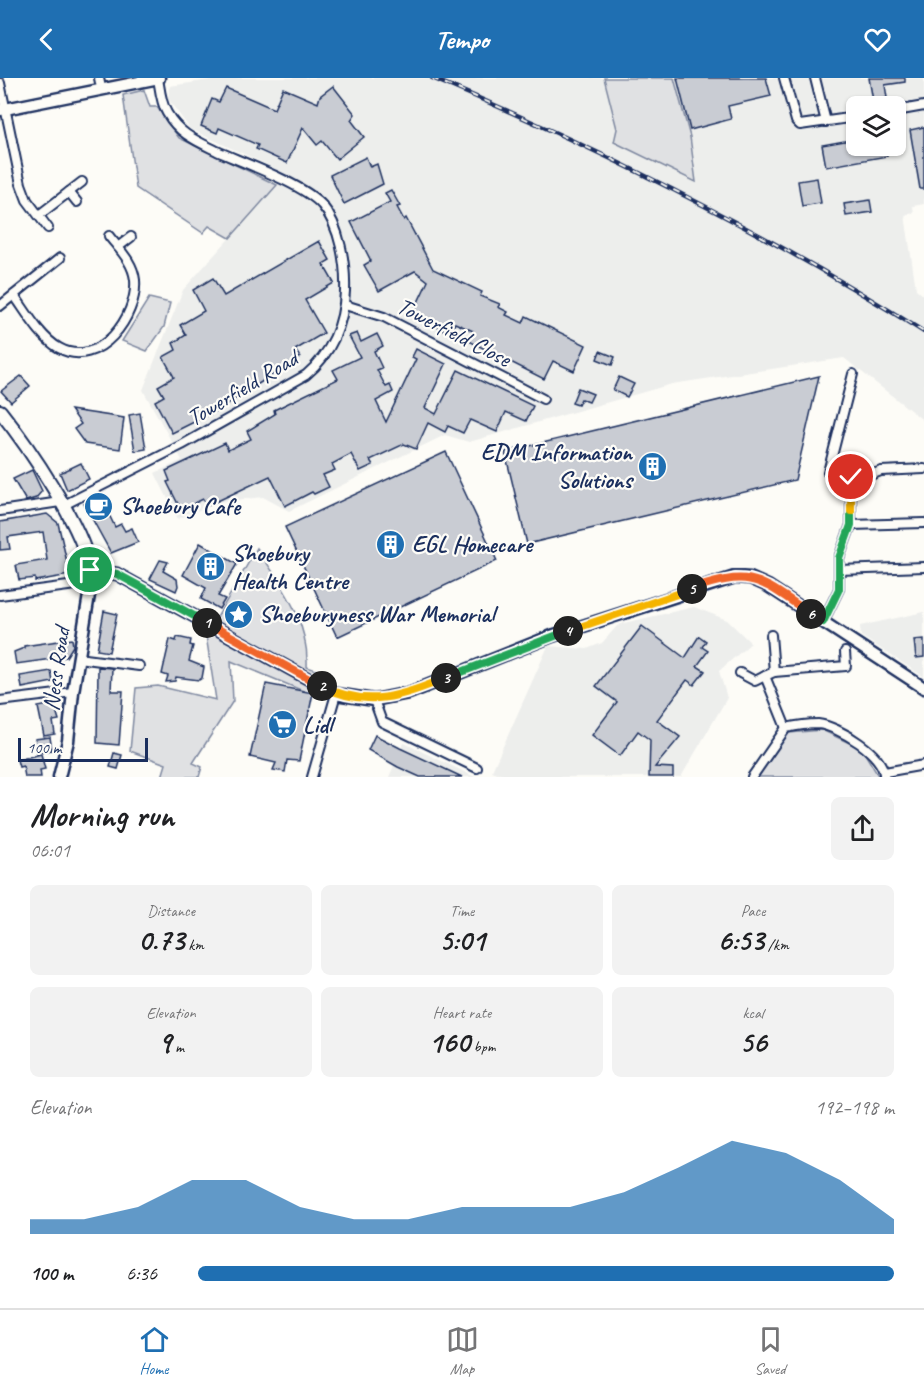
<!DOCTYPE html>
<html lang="en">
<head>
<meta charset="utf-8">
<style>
	:root { --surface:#fff; --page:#f2f2f2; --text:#202124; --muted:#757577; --line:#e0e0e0; --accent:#1f6fb2 }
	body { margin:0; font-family:Caveat,sans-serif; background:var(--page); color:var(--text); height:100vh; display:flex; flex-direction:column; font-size:22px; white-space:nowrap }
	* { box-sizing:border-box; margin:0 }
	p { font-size:20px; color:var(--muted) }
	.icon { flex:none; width:33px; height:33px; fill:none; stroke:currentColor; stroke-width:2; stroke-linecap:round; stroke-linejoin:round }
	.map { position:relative; height:699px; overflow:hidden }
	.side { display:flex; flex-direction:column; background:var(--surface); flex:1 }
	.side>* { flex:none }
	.buttons { position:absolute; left:846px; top:18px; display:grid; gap:12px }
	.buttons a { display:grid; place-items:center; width:60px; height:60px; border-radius:9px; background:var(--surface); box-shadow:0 2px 4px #0004; font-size:30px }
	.scale { position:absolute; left:18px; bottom:15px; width:130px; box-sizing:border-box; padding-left:6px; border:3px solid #1b2f5e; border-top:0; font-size:16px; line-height:21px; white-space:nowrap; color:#1b2f5e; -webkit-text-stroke:4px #fdfcf7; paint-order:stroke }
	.pin { position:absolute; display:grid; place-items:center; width:51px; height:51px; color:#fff; margin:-26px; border:3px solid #fff; border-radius:50%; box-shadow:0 2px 6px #0007 }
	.km { position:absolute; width:30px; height:30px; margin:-15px; border-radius:50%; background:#222; color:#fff; font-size:16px; line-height:30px; text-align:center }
	.round { display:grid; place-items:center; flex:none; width:63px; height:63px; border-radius:9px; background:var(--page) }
	.headline { display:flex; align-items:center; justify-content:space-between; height:102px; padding:0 30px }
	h1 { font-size:33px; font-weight:800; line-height:45px }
	.figures { display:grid; grid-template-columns:repeat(3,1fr); gap:9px; height:102px; padding:6px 30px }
	.figures div { display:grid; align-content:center; border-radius:9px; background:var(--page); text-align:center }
	.figures b { font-size:30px; font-weight:800 }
	.figures small { font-size:16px; font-weight:400 }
	.figures p { font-size:16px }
	.chart { height:168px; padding:12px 30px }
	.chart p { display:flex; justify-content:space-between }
	.chart svg { width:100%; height:108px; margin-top:6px; fill:var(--accent); opacity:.7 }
	ul { padding:0 30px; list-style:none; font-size:20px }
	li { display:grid; grid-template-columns:96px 72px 1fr; align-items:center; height:45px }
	li i { height:15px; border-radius:8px; background:var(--accent) }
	header { display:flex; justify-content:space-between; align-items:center; height:78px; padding:0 30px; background:var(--accent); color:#fff; font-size:27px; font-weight:800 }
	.dock { display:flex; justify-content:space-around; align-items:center; height:84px; border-top:2px solid var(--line); background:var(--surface); font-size:16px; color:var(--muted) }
	.dock a { display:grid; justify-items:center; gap:3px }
	.dock .on { color:var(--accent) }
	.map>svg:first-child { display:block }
</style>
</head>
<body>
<header><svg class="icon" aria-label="back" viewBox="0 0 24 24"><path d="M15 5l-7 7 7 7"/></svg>Tempo<svg class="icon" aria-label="heart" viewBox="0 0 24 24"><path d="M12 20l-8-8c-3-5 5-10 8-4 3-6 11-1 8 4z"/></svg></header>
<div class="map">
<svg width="924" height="699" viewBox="0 0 924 699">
	<rect width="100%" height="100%" fill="#fdfcf7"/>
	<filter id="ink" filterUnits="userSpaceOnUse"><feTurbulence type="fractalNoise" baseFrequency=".0167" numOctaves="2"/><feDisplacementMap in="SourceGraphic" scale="12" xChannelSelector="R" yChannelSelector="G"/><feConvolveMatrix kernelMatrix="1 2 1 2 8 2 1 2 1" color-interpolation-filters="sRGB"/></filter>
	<g filter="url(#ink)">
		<!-- built -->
		<g fill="#edeeec" fill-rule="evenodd">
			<path d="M223,0H924V126L913,128L914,135L905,137L916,211L924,218V343L844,280L672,306L469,364L445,357L289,433L263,419L218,424L178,441L155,395L182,382L143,312L183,212L277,107L276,91L190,51L168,21L170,8ZM856,28H896V68H856Z"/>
			<polygon points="694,529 727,542 751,565 719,593 727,620 681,699 507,699 492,693 548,568 587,571 602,565 617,548 624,545"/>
			<polygon points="924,534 924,599 861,558 860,548"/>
			<polygon points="404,665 475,699 389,699"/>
		</g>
		<!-- green -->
		<g fill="#e0e1e3" stroke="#7e88a0" stroke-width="1.5">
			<polygon points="604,0 674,0 690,59 696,104 614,64 617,51"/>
			<polygon points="144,12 150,29 157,29 179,60 277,107 230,160 209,148 203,155 136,110 123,17"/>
			<polygon points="149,220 170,225 164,249 147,273 122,263"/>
			<path d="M257,470C281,507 309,542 307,589L325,595L313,617L231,583L233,623L193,685L202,689L199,699H162L166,686L130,673L136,610L158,608L216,622L205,551L212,548Z"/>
			<polygon points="822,652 862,671 879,699 758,699 761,690 789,655"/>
		</g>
		<!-- building -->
		<g fill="#c9ccd3" stroke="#1b2f5e" stroke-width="1.5">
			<polygon points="677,0 766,0 771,18 728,28 731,41 690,52"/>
			<polygon points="869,0 905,0 905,4 885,7 887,20 873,23"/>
			<polygon points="333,8 355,36 351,42 364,59 337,81 322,63 317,67 303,50 287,85 256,71 258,67 219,50 217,55 201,48 212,21 219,24 226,10 274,31 283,10 318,25 320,18"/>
			<polygon points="924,49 924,111 920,111 910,52"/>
			<polygon points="856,61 856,68 885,68 887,78 826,89 822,67"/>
			<polygon points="366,79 370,89 377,86 383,106 344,126 330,97"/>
			<polygon points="817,100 821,125 802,128 798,103"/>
			<polygon points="391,112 400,128 397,129 404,142 406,140 433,191 482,214 480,218 500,226 498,229 508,234 506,237 523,245 526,238 586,267 574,293 553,283 544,301 469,263 473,253 455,245 450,255 412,237 428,203 415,193 379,213 364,187 371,183 351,144 390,124 385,115"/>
			<polygon points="870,122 872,134 846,138 844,126"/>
			<polygon points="319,163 330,182 323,186 334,205 305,222 324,255 295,272 300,279 218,332 172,355 155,323 164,318 158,308 174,299 163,279 176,272 173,265 186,257 180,247 204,233 193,212 213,200 224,218"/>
			<polygon points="357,255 361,264 377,256 383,268 374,273 382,290 377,292 386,309 390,307 393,314 376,323 386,344 416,281 412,279 416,271 446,286 425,330 436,336 458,292 533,328 526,343 506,334 497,354 470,342 463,355 448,348 445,354 428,345 416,371 404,366 370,382 373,387 360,393 351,376 332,386 335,392 323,397 329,409 314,416 312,414 285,428 270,398 207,428 203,421 181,432 167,404 170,403 166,393 225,365 228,372 251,361 247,353 275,336 274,332 338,301 333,292 360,279 349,258"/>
			<polygon points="600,273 615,279 612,287 597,281"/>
			<polygon points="21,298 30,308 11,324 1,313"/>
			<polygon points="819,298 795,402 527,466 505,374"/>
			<polygon points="619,299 634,306 627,319 613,312"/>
			<polygon points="578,310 593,316 589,324 581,321 578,327 572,325"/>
			<polygon points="71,332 124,340 120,371 85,366 74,351 81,346"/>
			<polygon points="140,335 146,371 135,373 129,337"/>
			<polygon points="446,374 497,483 337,559 285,449"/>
			<polygon points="81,385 89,401 67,412 60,395"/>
			<polygon points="32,392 42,413 36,420 26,423 13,401"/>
			<polygon points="101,420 115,449 121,446 125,453 132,450 138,464 111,475 84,426"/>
			<polygon points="47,436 58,445 70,497 35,503 35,500 19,502 16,487 47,482 43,454 8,459 10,471 0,472 0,444"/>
			<polygon points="200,465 237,486 218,518 225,521 219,531 201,521 206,510 183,497"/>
			<polygon points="160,482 168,484 163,493 177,501 178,508 176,513 150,501"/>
			<polygon points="104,533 117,536 109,574 97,572"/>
			<polygon points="642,548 685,580 699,558 706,563 702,569 708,573 697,588 705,593 694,607 687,602 657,642 680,659 655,689 673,690 673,699 649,699 650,662 638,653 620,678 592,657 617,624 596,608"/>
			<polygon points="177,559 191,562 190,567 193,568 189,583 204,589 202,600 199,602 176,599 175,603 166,604 168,598 162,596 170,561 176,563"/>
			<polygon points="72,561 73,568 66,579 16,586 14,574 24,570 24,568"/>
			<polygon points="924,561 924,579 916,580 914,562"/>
			<polygon points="98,589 112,590 111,613 123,613 119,667 97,665"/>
			<polygon points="51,593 53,604 22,610 20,598"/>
			<polygon points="266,606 313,615 299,683 287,682 285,694 273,692 276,685 250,679"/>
			<polygon points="54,626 59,642 53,643 55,656 44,658 38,629"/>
			<polygon points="375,657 400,670 462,699 420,699 398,689 368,672"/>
			<polygon points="50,659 52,672 37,674 35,661"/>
			<polygon points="114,675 122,677 118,691 110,689"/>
			<polygon points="41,676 45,691 40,692 41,699 25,699 23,688 19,689 17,682"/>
		</g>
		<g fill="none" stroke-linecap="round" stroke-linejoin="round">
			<defs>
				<g id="street">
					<polyline points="99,0 101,10"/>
					<polyline points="784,0 796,43 800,47 856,39"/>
					<polyline points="815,0 826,44"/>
					<polyline points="0,5 21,106 27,122 48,150"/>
					<polyline points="896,33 924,28"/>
					<polyline points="69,114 82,104"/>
					<polyline points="39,137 69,114 77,124"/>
					<polyline points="118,169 131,159"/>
					<path d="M14,217C27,235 40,259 59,270C99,292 138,238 135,202C133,184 119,171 109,158"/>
					<polyline points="345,227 384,239 543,321"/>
					<polyline points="0,228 60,180"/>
					<polyline points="851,399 868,398 881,393 924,391"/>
					<path d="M62,428L182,367L306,297C331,276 344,246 345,213C346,186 340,148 322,127C303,106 244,85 217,73C197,63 179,56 167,35C161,25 160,12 158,0"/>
					<polyline points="0,433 60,424"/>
					<polyline points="851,447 924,445"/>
					<polyline points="839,492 924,489"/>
					<polyline points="0,517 91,505"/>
					<polyline points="823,544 839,511 839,480 851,447 851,399 828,394 853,296"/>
					<polyline points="771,557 774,594"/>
					<polyline points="78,580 139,588"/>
					<polyline points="740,595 755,603 765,598 786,650"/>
					<polyline points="765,598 774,594 846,588 845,574"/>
					<polyline points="374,622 382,644 477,690"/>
					<polyline points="0,623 73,614"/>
					<polyline points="885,694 924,687"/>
					<polyline points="312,699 336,616"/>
					<path d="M752,699L786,650C795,648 809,646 818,646C838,648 886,677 884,699"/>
				</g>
				<g id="secondary">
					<polyline points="0,32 159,0"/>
					<polyline points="59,699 68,663 73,614 91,505 90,492 117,496 336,616 374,622 409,615 552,558 735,499 750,500 768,508 924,610"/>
				</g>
				<path id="primary" d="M0,333C28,368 84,450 90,492"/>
			</defs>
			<!-- street casing -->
			<use href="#street" stroke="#1b2f5e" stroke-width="12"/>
			<!-- secondary casing -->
			<use href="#secondary" stroke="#1b2f5e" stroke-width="15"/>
			<!-- primary casing -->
			<use href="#primary" stroke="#1b2f5e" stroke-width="16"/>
			<!-- street -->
			<use href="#street" stroke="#fdfcf7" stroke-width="8"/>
			<!-- secondary -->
			<use href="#secondary" stroke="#fdfcf7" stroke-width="10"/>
			<!-- primary -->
			<use href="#primary" stroke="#fdfcf7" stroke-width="12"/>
			<defs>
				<path id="rail" d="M432,0C603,72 767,155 924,254"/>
			</defs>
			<!-- rail casing -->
			<use href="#rail" stroke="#1b2f5e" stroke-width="4.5"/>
			<!-- rail -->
			<use href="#rail" stroke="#fdfcf7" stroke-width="2" stroke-dasharray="7" stroke-linecap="butt"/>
		</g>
	</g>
	<g fill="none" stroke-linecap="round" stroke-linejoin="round" filter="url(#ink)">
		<defs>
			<polyline id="split-1" points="90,492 117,496 207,545"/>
			<polyline id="split-2" points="207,545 322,608"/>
			<path id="split-3" d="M322,608C366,631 404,618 446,600"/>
			<polyline id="split-4" points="446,600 568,553"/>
			<polyline id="split-5" points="568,553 692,511"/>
			<path id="split-6" d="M692,511C755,490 759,502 811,536"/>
			<polyline id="split-7" points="811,536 823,544 839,511 839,480 851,447 851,433"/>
			<polyline id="split-8" points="851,399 851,433"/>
		</defs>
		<!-- split-1 casing -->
		<use href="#split-1" stroke="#fff" stroke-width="12"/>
		<!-- split-2 casing -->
		<use href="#split-2" stroke="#fff" stroke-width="12"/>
		<!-- split-3 casing -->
		<use href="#split-3" stroke="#fff" stroke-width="12"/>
		<!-- split-4 casing -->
		<use href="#split-4" stroke="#fff" stroke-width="12"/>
		<!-- split-5 casing -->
		<use href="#split-5" stroke="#fff" stroke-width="12"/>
		<!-- split-6 casing -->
		<use href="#split-6" stroke="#fff" stroke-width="12"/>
		<!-- split-7 casing -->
		<use href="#split-7" stroke="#fff" stroke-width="12"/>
		<!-- split-8 casing -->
		<use href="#split-8" stroke="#fff" stroke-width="12"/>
		<!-- split-1 -->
		<use href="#split-1" stroke="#22a559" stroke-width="8"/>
		<!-- split-2 -->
		<use href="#split-2" stroke="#f0652b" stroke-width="8"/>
		<!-- split-3 -->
		<use href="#split-3" stroke="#f5b400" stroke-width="8"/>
		<!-- split-4 -->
		<use href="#split-4" stroke="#22a559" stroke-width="8"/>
		<!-- split-5 -->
		<use href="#split-5" stroke="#f5b400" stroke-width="8"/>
		<!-- split-6 -->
		<use href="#split-6" stroke="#f0652b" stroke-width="8"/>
		<!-- split-7 -->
		<use href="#split-7" stroke="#22a559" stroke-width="8"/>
		<!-- split-8 -->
		<use href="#split-8" stroke="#f5b400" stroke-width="8"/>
	</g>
	<!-- icons -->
	<defs>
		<symbol id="building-disc" viewBox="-11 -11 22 22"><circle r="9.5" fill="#1f6fb2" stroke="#fdfcf7"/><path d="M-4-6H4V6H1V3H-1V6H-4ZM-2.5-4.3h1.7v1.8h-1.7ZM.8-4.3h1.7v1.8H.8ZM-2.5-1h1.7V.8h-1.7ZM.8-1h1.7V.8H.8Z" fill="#fff"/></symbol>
		<symbol id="cafe-disc" viewBox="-11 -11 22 22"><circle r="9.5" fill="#1f6fb2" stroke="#fdfcf7"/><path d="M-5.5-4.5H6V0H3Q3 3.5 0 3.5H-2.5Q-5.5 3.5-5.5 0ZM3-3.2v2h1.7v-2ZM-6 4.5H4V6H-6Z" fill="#fff"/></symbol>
		<symbol id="sight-disc" viewBox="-11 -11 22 22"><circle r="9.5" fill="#1f6fb2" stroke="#fdfcf7"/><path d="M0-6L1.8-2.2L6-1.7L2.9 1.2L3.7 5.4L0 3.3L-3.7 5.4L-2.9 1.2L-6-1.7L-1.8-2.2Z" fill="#fff"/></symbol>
		<symbol id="supermarket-disc" viewBox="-11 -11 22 22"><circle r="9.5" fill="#1f6fb2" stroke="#fdfcf7"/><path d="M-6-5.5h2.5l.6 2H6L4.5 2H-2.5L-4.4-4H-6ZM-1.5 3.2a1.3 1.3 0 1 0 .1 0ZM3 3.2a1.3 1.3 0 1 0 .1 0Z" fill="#fff"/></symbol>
	</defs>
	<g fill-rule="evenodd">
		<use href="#building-disc" x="636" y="372" width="33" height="33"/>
		<use href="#cafe-disc" x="82" y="412" width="33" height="33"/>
		<use href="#building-disc" x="374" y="450" width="33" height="33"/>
		<use href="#building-disc" x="194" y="472" width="33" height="33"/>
		<use href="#sight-disc" x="222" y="520" width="33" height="33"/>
		<use href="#supermarket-disc" x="266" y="630" width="33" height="33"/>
	</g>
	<g text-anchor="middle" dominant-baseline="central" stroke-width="4.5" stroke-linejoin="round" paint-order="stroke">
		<!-- street labels -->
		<g font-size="24" fill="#1b2f5e" stroke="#fdfcf7">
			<text transform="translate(454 254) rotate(27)">Towerfield Close</text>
			<text transform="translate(242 310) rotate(-31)">Towerfield Road</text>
			<text transform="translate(56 591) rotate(-82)">Ness Road</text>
		</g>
		<!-- poi labels -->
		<g font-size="24" font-weight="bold" fill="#1b2f5e" stroke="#fdfcf7" text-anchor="start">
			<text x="632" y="374" text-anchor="end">EDM Information<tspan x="632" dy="28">Solutions</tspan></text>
			<text x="120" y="428">Shoebury Cafe</text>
			<text x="412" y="466">EGL Homecare</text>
			<text x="232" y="475">Shoebury<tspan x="232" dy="28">Health Centre</tspan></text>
			<text x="259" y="536">Shoeburyness War Memorial</text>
			<text x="303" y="647">Lidl</text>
		</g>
	</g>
</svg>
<div class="buttons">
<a><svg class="icon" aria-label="layers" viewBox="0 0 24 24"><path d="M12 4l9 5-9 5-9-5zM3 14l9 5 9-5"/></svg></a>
</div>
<div class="scale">100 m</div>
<div class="pin" style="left:90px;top:492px;background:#1e9e55"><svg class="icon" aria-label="arrive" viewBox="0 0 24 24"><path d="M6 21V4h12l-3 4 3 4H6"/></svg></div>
<div class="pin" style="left:851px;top:399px;background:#d93025"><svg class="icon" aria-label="check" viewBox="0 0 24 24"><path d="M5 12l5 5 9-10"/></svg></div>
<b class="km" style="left:207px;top:545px">1</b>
<b class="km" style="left:322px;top:608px">2</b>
<b class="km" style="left:446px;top:600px">3</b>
<b class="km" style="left:568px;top:553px">4</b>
<b class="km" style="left:692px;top:511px">5</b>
<b class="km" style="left:811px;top:536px">6</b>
</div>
<section class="side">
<div class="headline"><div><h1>Morning run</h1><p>06:01</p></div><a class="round"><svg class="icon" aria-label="share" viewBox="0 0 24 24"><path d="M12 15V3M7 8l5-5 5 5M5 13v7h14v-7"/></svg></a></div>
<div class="figures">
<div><p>Distance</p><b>0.73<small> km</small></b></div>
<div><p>Time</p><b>5:01</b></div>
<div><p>Pace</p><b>6:53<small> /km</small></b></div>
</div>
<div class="figures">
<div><p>Elevation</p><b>9<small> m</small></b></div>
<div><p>Heart rate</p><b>160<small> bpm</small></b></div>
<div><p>kcal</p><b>56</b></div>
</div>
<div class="chart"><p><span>Elevation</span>192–198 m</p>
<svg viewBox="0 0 160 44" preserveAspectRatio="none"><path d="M0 44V38L10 38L20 33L30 22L40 22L50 33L60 38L70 38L80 33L90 33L100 33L110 27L120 17L130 6L140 11L150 22L160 38V44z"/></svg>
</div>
<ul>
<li><b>100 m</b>6:36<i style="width:100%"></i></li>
</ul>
</section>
<nav class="dock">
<a class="on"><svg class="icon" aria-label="home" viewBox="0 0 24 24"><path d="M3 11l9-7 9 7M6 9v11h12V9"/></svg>Home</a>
<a><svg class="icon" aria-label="map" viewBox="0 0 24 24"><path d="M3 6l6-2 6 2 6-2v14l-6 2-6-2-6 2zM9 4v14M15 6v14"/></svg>Map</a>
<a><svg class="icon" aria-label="saved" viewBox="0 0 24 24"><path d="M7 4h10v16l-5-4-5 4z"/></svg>Saved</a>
</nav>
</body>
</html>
